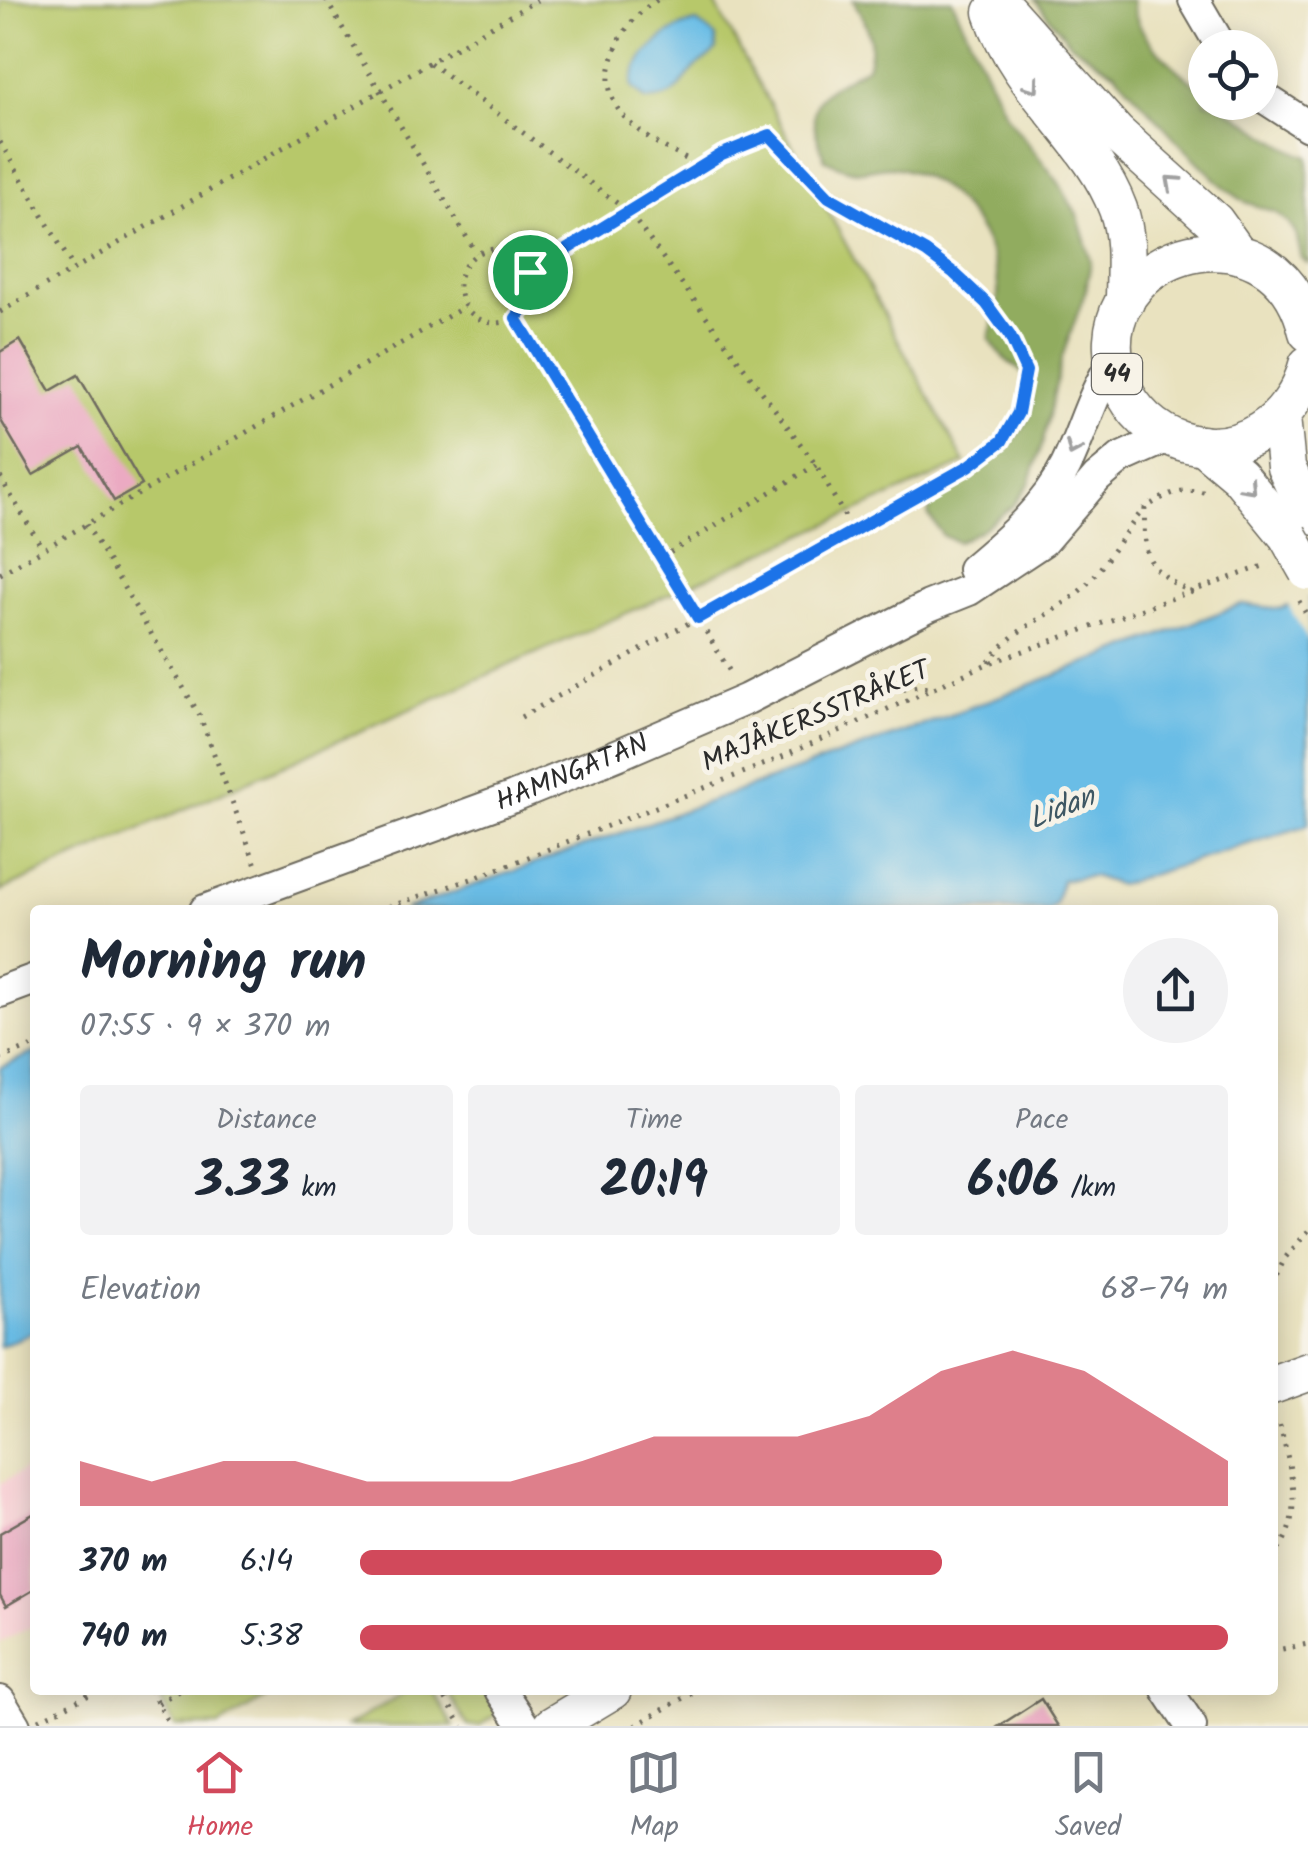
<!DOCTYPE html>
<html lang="en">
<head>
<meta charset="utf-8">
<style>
	:root { --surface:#fff; --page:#f2f2f3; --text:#1f2937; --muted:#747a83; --line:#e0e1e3; --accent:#d1495b }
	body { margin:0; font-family:Kalam,sans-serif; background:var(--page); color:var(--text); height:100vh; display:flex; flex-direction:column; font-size:38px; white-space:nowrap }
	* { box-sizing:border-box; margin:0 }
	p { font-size:32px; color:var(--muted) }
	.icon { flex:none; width:55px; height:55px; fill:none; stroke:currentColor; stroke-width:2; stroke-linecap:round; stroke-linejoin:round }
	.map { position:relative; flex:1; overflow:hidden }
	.panel { position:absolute; left:30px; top:905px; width:1248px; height:790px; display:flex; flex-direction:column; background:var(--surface); border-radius:10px; box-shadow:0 5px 25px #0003 }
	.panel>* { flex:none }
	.tools { position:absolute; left:1188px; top:30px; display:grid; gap:20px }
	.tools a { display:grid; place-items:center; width:90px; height:90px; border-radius:50%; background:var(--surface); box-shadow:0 5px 25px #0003; font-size:50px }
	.pin { position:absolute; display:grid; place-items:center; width:85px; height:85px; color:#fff; margin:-42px; border:5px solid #fff; border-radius:50%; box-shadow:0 2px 10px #0007 }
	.round { display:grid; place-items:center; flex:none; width:105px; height:105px; border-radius:52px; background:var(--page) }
	.summary { display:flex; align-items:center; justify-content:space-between; height:170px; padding:0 50px }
	h1 { font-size:55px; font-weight:600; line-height:75px }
	.stats { display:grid; grid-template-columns:repeat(3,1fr); gap:15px; height:170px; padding:10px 50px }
	.stats div { display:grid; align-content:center; border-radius:10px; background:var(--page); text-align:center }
	.stats b { font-size:50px; font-weight:600 }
	.stats small { font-size:28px; font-weight:400 }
	.stats p { font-size:28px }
	.chart { height:280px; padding:20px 50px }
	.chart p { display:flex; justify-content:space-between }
	.chart svg { width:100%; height:180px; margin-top:10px; fill:var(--accent); opacity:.7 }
	ul { padding:0 50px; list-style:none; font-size:32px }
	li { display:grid; grid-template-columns:160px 120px 1fr; align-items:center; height:75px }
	li i { height:25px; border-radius:12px; background:var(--accent) }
	.dock { display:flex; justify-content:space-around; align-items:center; height:140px; border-top:2px solid var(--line); background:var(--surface); font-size:28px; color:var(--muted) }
	.dock a { display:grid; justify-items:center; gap:5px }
	.dock .active { color:var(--accent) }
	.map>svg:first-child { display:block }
</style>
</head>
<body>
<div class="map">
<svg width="1308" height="1726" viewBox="0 0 1308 1726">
	<rect width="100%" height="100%" fill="#f7f3e8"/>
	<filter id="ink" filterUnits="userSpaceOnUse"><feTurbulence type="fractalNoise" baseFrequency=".01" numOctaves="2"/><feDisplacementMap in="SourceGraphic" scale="20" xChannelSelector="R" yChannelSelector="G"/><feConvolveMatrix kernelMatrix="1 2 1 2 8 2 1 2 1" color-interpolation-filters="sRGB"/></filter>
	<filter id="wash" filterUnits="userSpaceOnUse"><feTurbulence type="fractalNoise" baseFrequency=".0048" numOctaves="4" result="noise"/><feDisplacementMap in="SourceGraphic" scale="40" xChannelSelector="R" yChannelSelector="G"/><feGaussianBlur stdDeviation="2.25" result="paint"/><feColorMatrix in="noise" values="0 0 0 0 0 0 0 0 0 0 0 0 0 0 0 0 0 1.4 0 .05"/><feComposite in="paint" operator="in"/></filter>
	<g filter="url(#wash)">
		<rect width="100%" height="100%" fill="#e9e2bf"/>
		<!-- built -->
		<polygon fill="#f7cfd4" points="35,1464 35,1625 0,1643 0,1483"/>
		<!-- green -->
		<g fill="#b7c86b" stroke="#717a4b" stroke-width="2.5">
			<polygon points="0,0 713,0 965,463 0,891"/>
			<polygon points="182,1690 279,1690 218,1726 175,1726 161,1701"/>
			<polygon points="410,1690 432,1690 453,1726 347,1726"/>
			<polygon points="446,1690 485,1690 499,1713 480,1726 468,1726"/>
		</g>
		<!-- forest -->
		<g fill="#91ac5f" stroke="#5e6c45" stroke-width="2.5">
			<path d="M853,0H952L1006,115L1059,183L1078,217L1091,261L1086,290L1062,357L1043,442L1029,484L1014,505L981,530L958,542L943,536L928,514L932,501C967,475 1056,431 1026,378C1021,369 1011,365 1003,357C998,352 994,345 989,339C992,322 1000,302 998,285C993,231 948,174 892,167C882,166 872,170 862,171C849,171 836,165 825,160C801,99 816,95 867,67C876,40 867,23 853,0Z"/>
			<path d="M1035,0H1132C1135,39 1177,69 1205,92V102C1227,102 1278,148 1308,157V263L1302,259L1296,234L1288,222L1275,212L1245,202L1225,188L1182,146L1115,73L1071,44Z"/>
		</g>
		<!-- water -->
		<g fill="#6abde6" stroke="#4a7488" stroke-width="2.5">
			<path d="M697,22L716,37V50C710,57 704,60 697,66C676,85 682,98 646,100L632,87C632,57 669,27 697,22Z"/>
			<polygon points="1308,598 1308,825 1119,885 1092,876 1062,880 1055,905 1049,910 404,910 932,722 1242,604 1280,609"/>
			<polygon points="35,1052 35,1331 0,1347 0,1067"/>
		</g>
		<!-- pier -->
		<polygon fill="#e9e2bf" points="1308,593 1308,641 1286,601"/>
		<g id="blocks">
			<!-- building -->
			<g fill="#ebaac2">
				<polygon points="20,340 50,391 78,375 142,485 114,501 82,447 33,475 0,419 0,352"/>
				<polygon points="35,1513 35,1589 6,1606 0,1595 0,1533"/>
				<polygon points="1041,1699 1058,1726 999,1726"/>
			</g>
		</g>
	</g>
	<g filter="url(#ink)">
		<use href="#blocks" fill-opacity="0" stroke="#6e6b5f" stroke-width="2.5"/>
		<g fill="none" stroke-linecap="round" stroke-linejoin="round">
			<defs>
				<g id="minor">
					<polyline points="1194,0 1222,48"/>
					<polyline points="1260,95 1308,126"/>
					<path d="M973,569C1009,539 1045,508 1066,466C1083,431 1092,393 1114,361"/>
					<path id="s1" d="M205,910L514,797L624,752L747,699L929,606L969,590L1043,541L1097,478L1121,458L1170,436"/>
					<polyline points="0,992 35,979"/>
					<polyline points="500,1690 524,1726"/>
					<polyline points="1167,1690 1191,1726"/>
					<polyline points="0,1701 15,1726"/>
				</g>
				<g id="major">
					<polyline points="997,0 1116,133 1215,222 1238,254"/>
					<path d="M993,12C1019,91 1092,138 1118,209C1129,238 1125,272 1125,302"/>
					<path d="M1308,332C1274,188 1070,256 1121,385C1132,411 1154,432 1181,441C1239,460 1294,421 1308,365"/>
					<polyline points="1281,417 1286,467 1308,516"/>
					<polyline points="1202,445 1239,476 1288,536"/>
					<polyline points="1272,1385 1308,1372"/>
					<polyline points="552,1726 612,1690"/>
				</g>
			</defs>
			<!-- minor casing -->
			<use href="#minor" stroke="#6e6b5f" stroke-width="34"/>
			<!-- major casing -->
			<use href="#major" stroke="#6e6b5f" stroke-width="41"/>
			<!-- path -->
			<g stroke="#6e6b5f" stroke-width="5" stroke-dasharray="2.5 8" stroke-linecap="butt">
				<polyline points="326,0 476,253"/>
				<path d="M657,0C634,15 620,33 612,60C594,118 659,144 701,167"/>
				<polyline points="430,63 629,212 816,465 853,531"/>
				<polyline points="0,142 74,269"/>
				<circle cx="496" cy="286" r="37"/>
				<polyline points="0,312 537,0"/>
				<polyline points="517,317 732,675"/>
				<polyline points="0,477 43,549"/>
				<polyline points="86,524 199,714 256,865"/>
				<polyline points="661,558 816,465"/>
				<polyline points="0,574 464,307"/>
				<path d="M1193,593C1147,571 1142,557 1145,508C1168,494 1181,486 1207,493"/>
				<path d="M989,662C1013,626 1052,617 1082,589C1106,566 1122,533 1145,508"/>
				<polyline points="521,717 969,466 1002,441 1018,413 1026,371 1010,337 985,303 955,273 926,251 829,197 770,135 721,154 530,272"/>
				<polyline points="762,725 830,699 919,686 935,688"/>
				<polyline points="379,910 480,876 773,761 987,664 1269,564"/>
				<polyline points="0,1059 35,1045"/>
				<polyline points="1272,1285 1285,1258 1308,1231"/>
				<path d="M1272,1557C1307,1521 1290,1468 1280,1425"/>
				<polyline points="1272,1651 1308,1644"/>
				<polyline points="150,1690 171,1726"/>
				<polyline points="440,1690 462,1726"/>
				<polyline points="158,1703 180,1690"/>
				<polyline points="39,1720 99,1690"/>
				<polyline points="635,1726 697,1690"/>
			</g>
			<!-- minor -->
			<use href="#minor" stroke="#fff" stroke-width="30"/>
			<!-- major -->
			<use href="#major" stroke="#fff" stroke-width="38"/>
			<defs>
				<polyline id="major-bridge" points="1288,536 1308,571"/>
			</defs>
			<!-- major-bridge casing -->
			<use href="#major-bridge" stroke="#6e6b5f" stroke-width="41" stroke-linecap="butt"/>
			<!-- path-bridge -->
			<polyline stroke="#6e6b5f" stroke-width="5" stroke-dasharray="2.5 8" stroke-linecap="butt" points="1299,601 1308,617"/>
			<!-- major-bridge -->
			<use href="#major-bridge" stroke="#fff" stroke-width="38"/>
		</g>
		<!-- one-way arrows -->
		<defs><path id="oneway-chevron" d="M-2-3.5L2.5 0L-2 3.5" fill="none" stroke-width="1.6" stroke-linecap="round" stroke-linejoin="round" transform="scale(2.5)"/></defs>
		<g stroke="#a0a0a0">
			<use href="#oneway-chevron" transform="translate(1033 86) rotate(54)"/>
			<use href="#oneway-chevron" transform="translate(1172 182) rotate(-138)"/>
			<use href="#oneway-chevron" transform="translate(1073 449) rotate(114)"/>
			<use href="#oneway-chevron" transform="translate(1249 487) rotate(47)"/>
		</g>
	</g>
	<g fill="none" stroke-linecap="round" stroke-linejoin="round" filter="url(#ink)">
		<defs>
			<path id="route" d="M770,135L829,197L926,252L954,273L986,303L1010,336L1026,371L1018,413L1002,441L969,466L698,618L516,318C530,302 536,292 530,272L722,154Z"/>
		</defs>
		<!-- route casing -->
		<use href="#route" stroke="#fff" stroke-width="20"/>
		<!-- route -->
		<use href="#route" stroke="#1a73e8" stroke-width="12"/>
	</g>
	<g text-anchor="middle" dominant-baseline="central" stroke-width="10" stroke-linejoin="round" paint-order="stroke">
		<!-- shield labels -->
		<rect fill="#f7f3e8" stroke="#686764" stroke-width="2.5" x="1092" y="354" width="50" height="40" rx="8"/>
		<g font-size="25" font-weight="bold" fill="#2b2b2b">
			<text x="1117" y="374">44</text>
		</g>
		<!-- street labels -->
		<g font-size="28" fill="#2b2b2b" stroke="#f7f3e8">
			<text transform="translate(816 717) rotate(-23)">MAJÅKERSSTRÅKET</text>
			<text stroke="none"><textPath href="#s1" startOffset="392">HAMNGATAN</textPath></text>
		</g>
		<!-- water labels -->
		<g font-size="30" font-style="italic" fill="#3e5763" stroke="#f7f3e8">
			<text transform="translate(1062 809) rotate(-22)">Lidan</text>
		</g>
	</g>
</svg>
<div class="tools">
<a><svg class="icon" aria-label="locate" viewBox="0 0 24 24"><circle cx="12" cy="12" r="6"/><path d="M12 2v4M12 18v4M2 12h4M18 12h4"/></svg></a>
</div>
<div class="pin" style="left:530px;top:272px;background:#1e9e55"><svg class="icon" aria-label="arrive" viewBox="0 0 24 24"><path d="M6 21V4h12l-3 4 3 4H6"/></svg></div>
<section class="panel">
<div class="summary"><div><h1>Morning run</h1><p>07:55 · 9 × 370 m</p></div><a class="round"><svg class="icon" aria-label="share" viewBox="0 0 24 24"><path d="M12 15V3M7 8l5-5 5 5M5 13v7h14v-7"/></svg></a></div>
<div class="stats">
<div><p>Distance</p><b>3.33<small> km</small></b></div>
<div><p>Time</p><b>20:19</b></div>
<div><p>Pace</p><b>6:06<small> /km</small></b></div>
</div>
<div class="chart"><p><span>Elevation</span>68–74 m</p>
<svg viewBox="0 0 160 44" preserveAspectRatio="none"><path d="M0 44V33L10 38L20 33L30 33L40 38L50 38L60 38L70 33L80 27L90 27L100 27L110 22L120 11L130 6L140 11L150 22L160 33V44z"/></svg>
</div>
<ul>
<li><b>370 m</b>6:14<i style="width:67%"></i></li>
<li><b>740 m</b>5:38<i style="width:100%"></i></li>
</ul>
</section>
</div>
<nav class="dock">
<a class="active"><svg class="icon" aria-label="home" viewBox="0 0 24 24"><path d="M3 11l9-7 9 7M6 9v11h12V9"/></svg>Home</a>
<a><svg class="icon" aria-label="map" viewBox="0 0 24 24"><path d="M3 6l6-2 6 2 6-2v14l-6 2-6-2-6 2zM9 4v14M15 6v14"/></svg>Map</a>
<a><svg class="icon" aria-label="saved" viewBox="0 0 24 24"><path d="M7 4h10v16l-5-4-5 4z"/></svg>Saved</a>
</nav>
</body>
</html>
